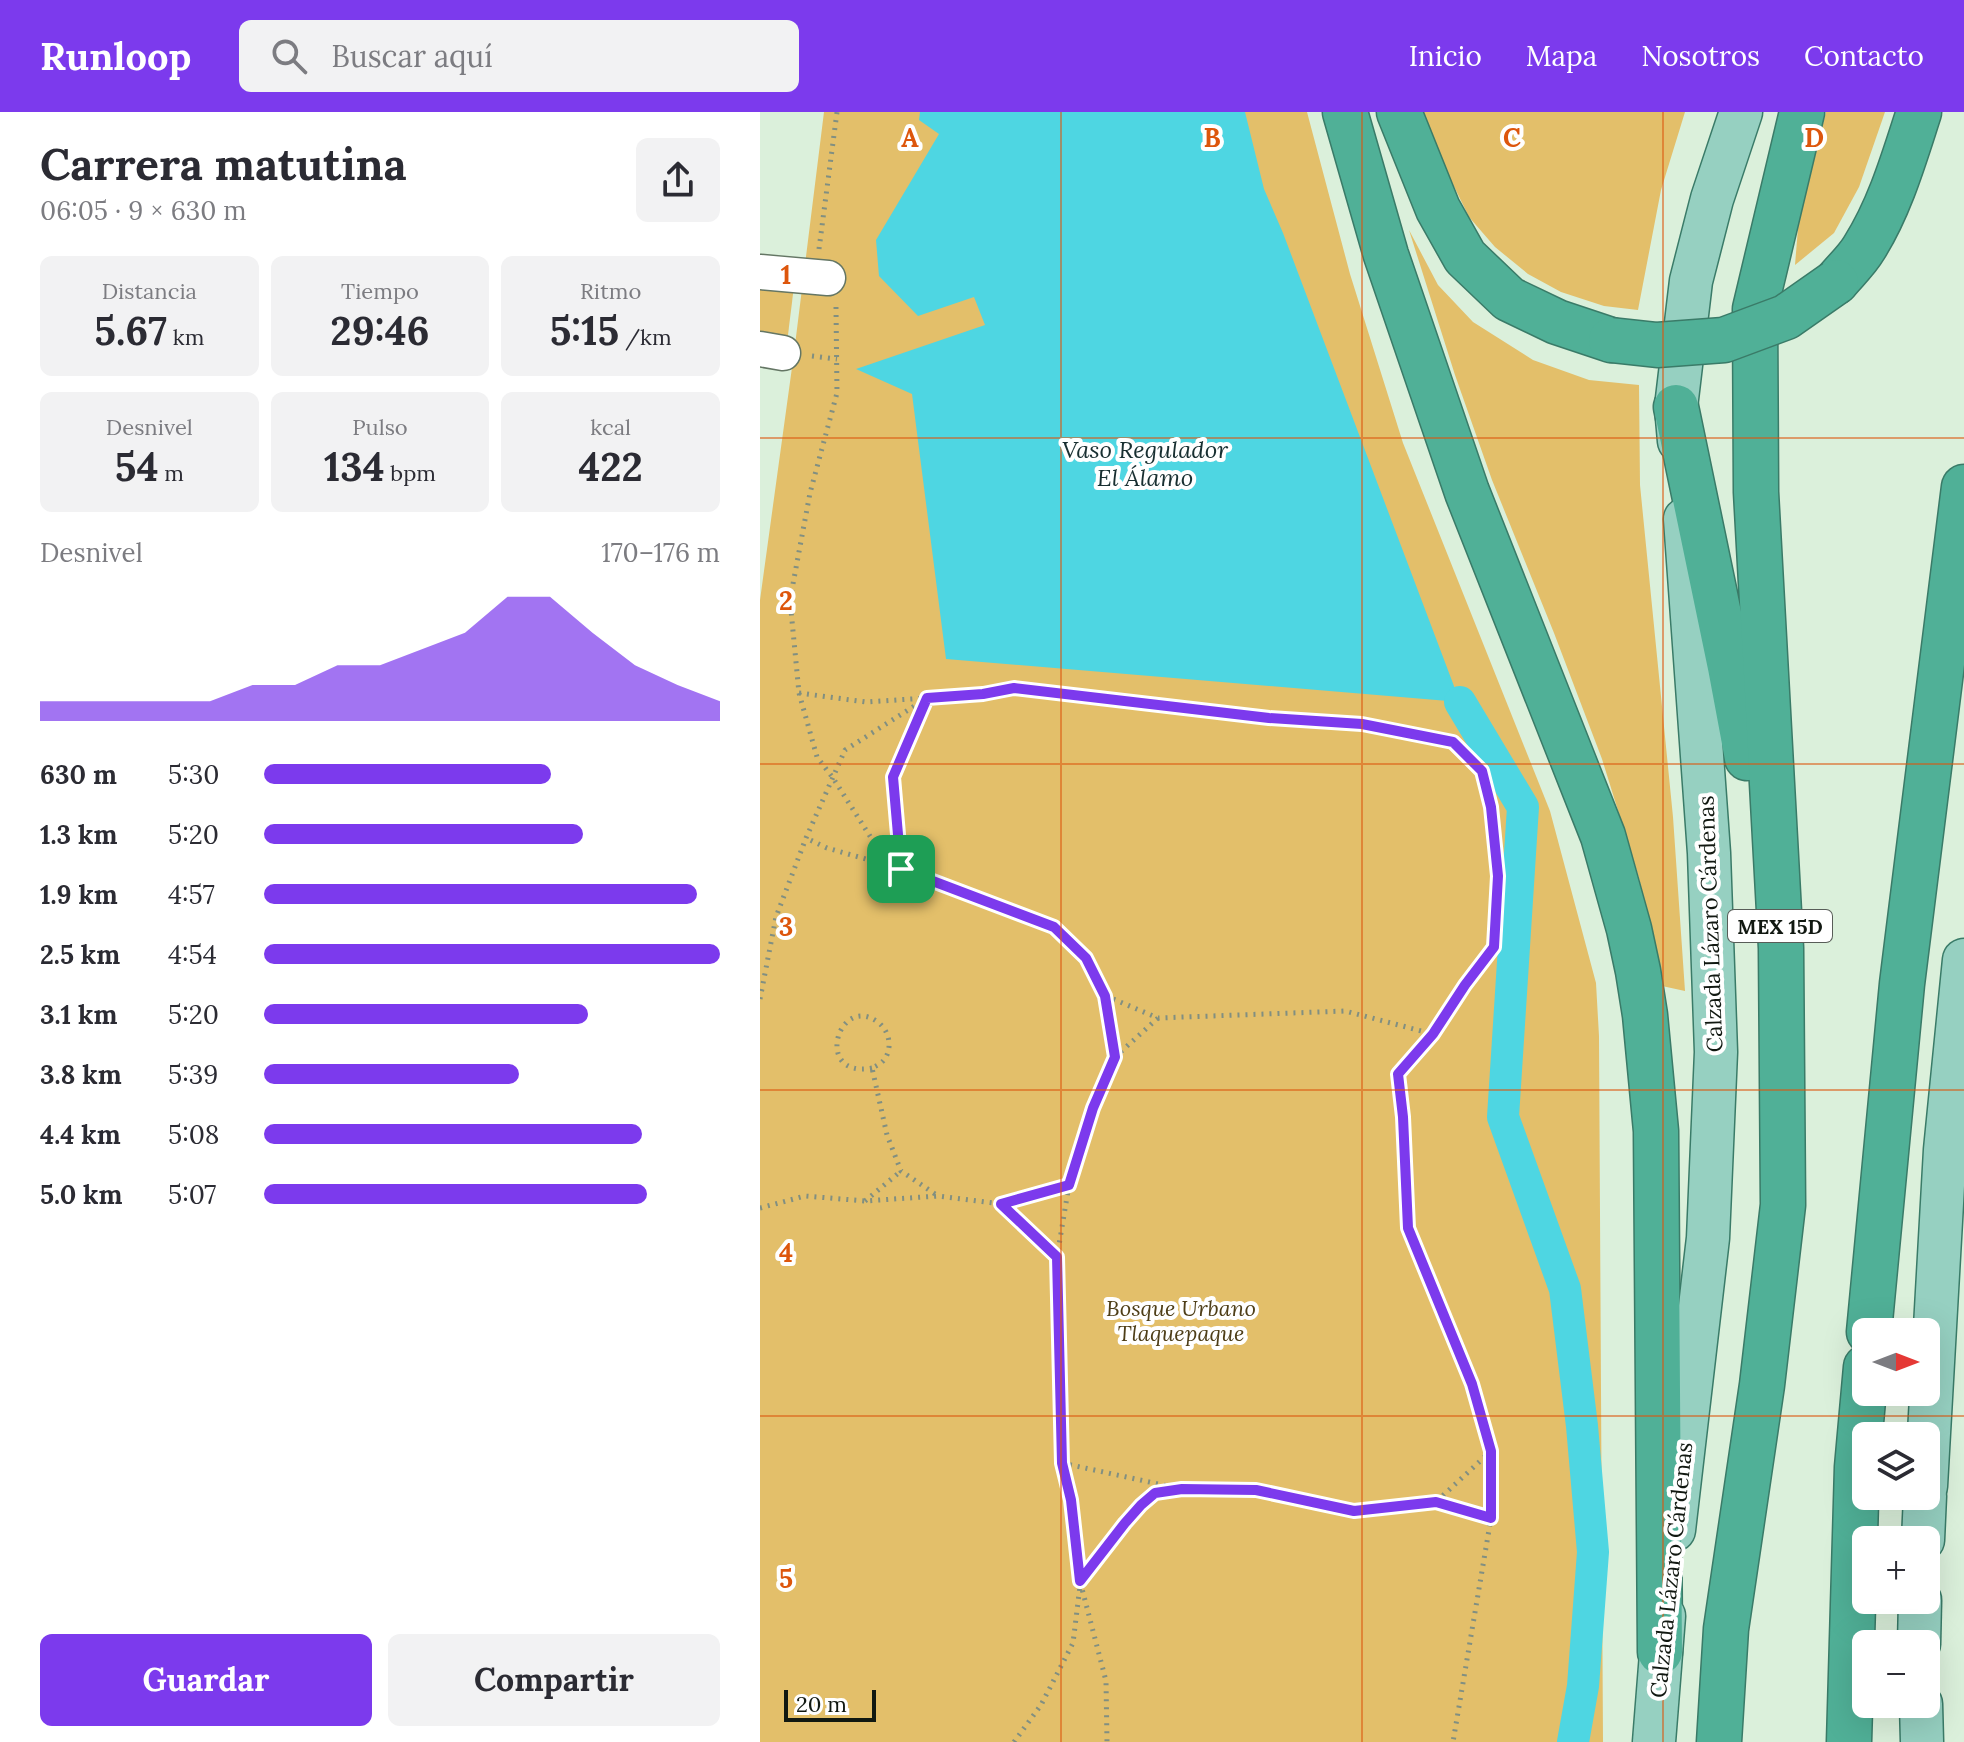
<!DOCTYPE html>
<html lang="es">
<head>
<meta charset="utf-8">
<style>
	:root { --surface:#fff; --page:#f2f2f3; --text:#2b2b33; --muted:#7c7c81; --accent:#7c3aed }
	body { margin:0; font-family:Lora,serif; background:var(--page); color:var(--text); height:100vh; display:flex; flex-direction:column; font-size:30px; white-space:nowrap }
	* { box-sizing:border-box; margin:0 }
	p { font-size:26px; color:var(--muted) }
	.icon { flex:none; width:44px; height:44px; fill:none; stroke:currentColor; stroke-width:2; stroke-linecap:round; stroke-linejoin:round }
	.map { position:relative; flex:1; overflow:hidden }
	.drawer { display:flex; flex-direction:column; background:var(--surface); width:760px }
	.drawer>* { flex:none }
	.needle { width:52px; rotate:90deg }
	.fabs { position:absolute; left:1092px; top:1206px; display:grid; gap:16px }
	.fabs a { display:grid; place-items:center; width:88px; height:88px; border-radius:12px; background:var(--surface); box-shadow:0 8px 32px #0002; font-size:40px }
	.scale { position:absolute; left:24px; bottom:20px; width:92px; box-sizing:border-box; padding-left:8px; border:4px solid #111811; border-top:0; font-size:22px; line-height:28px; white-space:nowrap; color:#111811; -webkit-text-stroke:6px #fff; paint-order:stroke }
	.pin { position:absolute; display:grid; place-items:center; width:68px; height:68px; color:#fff; margin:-34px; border-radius:16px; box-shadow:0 4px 12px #0006 }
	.round { display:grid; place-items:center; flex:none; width:84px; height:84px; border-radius:12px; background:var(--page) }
	.head { display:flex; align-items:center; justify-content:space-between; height:136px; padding:0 40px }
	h1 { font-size:44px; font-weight:800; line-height:60px }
	.metrics { display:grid; grid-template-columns:repeat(3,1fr); gap:12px; height:136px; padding:8px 40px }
	.metrics div { display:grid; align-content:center; border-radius:12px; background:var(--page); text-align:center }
	.metrics b { font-size:40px; font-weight:800 }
	.metrics small { font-size:22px; font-weight:400 }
	.metrics p { font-size:22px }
	.chart { height:224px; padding:16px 40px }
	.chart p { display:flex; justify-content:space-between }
	.chart svg { width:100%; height:144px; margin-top:8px; fill:var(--accent); opacity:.7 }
	.primary-button { display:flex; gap:16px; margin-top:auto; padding:16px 40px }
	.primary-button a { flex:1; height:92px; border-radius:12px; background:var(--accent); color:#fff; font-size:32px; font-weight:800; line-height:92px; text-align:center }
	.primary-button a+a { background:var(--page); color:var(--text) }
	ul { padding:0 40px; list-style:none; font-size:26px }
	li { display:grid; grid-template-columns:128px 96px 1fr; align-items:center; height:60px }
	li i { height:20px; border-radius:10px; background:var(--accent) }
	header { display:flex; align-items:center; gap:48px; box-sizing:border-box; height:112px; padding:0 40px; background:var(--accent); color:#fff }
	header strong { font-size:38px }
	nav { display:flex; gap:44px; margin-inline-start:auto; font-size:28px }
	.search { width:560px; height:72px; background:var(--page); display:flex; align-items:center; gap:20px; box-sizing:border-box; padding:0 28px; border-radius:12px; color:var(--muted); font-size:30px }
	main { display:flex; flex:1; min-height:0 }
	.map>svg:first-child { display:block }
</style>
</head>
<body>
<header>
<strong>Runloop</strong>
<div class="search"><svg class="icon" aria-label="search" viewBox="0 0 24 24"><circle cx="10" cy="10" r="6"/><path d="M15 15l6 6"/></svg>Buscar aquí</div>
<nav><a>Inicio</a><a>Mapa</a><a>Nosotros</a><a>Contacto</a></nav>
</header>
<main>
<section class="drawer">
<div class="head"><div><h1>Carrera matutina</h1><p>06:05 · 9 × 630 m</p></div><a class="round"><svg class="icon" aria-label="share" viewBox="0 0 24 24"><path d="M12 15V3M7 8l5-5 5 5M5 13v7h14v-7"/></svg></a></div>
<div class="metrics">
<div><p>Distancia</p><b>5.67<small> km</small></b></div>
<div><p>Tiempo</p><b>29:46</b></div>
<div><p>Ritmo</p><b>5:15<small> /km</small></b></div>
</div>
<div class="metrics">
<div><p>Desnivel</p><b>54<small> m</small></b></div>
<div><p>Pulso</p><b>134<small> bpm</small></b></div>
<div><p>kcal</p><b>422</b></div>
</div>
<div class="chart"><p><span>Desnivel</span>170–176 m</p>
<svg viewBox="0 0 160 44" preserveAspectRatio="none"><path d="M0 44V38L10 38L20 38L30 38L40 38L50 33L60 33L70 27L80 27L90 22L100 17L110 6L120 6L130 17L140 27L150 33L160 38V44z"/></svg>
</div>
<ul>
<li><b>630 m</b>5:30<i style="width:63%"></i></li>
<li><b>1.3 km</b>5:20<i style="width:70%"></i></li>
<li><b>1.9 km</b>4:57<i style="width:95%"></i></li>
<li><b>2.5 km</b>4:54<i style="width:100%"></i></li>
<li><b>3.1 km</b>5:20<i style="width:71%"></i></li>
<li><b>3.8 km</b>5:39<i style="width:56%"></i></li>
<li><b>4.4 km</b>5:08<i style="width:83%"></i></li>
<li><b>5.0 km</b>5:07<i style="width:84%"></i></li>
</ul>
<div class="primary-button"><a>Guardar</a><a>Compartir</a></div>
</section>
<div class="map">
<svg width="1204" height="1630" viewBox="0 0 1204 1630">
	<rect width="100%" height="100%" fill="#dbf0db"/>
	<!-- green -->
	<g fill="#e3bf6a">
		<polygon points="64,0 547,0 590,162 643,331 790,699 836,871 839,924 843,1630 0,1630 0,488 34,241"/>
		<polygon points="663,0 925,0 901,78 878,198 844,194 801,180 768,162 735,135 709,105 685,56"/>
		<polygon points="1066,0 1125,0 1099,75 1074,121 1035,153 1039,104"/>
		<polygon points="649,118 678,173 713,210 773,248 829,268 879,273 880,373 913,705 925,879 902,874 879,766 842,647 794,521 732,368 695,263"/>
		<polygon points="0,170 34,174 27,231 0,228"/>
	</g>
	<!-- water -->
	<polygon fill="#4ed6e2" points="160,0 485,0 504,77 523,121 700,590 186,547 152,282 96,257 225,213 214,185 158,204 119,164 116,128 179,22 159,8"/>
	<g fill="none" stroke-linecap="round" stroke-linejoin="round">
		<!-- canal -->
		<polyline stroke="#4ed6e2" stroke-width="32" points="700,590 763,695 743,1005 805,1177 822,1314 833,1440 823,1574 813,1630"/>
		<defs>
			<g id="minor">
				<polyline points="0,160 68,166"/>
				<polyline points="0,237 23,241"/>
			</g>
			<g id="major">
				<polyline points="919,329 916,295 931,169 952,87 981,0"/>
				<polyline points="1166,1374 1185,1038 1204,848"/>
				<polyline points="914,1418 948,1126 956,940 949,741 925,407"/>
				<polyline points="1163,1428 1165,1384"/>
				<polyline points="1159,1532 1160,1488"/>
				<polyline points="1161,1592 1162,1630"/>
				<polyline points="894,1630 904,1504"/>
			</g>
			<g id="highway">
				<polyline points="585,0 626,143 707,380 843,724 869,817 878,859 885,903 896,1019 900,1540"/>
				<polyline points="639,0 678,97 705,145 749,187 797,210 851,228"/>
				<path d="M1076,170C1085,159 1097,148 1104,136C1130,95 1144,46 1159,0"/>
				<polyline points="916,295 970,555 987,646"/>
				<polyline points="1109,1220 1142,872 1204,375"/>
				<polyline points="959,1630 966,1517 1002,1273 1023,1093 1021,836 996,380 995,197 1042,0"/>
				<polyline points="1089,1630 1097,1355 1106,1255"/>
			</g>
		</defs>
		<!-- minor casing -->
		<use href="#minor" stroke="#647664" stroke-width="37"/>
		<!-- major casing -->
		<use href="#major" stroke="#3a7b68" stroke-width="45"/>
		<!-- highway casing -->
		<use href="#highway" stroke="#3a7b68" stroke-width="47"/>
		<!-- path -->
		<g stroke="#818f81" stroke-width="5" stroke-dasharray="2 6" stroke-linecap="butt">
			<polyline points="59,137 77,0"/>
			<polyline points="76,195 77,281 50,381 30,488 39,581 57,645 73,666 115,732 141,757 294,815 326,846 345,884 355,945 333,996 309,1073 297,1145 302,1351 311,1388 320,1469 346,1569 347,1630"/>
			<polyline points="52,244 77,247"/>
			<polyline points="39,581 106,590 167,586 133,665 141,757 67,736 46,726"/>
			<polyline points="346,884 398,906 585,899 673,922"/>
			<polyline points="0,887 16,805 46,726 85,638 167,586 223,582 254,576 509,606 602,612 693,630 722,659 731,695 738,764 734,835 705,873 673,922 638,962 643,1005 648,1116 712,1272 731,1339 731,1406 693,1630"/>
			<polyline points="355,945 398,906"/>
			<path d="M112,956C52,967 79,879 119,911C130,920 133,938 123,949C120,952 116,954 112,956L127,1023L141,1059L178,1084"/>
			<polyline points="105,1089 141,1059"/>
			<polyline points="242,1093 297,1145"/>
			<polyline points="0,1096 45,1084 105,1089 178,1084 241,1092 309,1073"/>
			<polyline points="302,1351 417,1376"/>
			<polyline points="677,1389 731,1339"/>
			<polyline points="321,1469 365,1411 381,1393 395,1381 422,1377 496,1378 594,1399 676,1390 731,1406"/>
			<polyline points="254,1630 281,1593 313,1531 320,1474"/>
		</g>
		<!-- minor -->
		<use href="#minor" stroke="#fff" stroke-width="34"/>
		<!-- major -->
		<use href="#major" stroke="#96d0c1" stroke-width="42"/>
		<!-- highway -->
		<use href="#highway" stroke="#50b097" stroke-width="44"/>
		<defs>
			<polyline id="highway-bridge" points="851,228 897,233 964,228 1026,205 1076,170"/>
		</defs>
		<!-- highway-bridge casing -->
		<use href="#highway-bridge" stroke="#3a7b68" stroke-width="47" stroke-linecap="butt"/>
		<!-- highway-bridge -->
		<use href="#highway-bridge" stroke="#50b097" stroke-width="44"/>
	</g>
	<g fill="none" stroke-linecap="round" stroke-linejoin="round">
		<defs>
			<polygon id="route" points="254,576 509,606 602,612 693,630 722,659 731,695 738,764 734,835 705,873 673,922 638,962 643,1005 648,1116 712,1272 731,1339 731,1406 676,1390 594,1399 496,1378 422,1377 395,1381 381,1393 365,1411 320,1469 311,1388 302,1351 297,1145 241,1092 309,1073 333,996 355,945 345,884 326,846 294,815 141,757 133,665 167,586 223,582"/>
		</defs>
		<!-- route casing -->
		<use href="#route" stroke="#fff" stroke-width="16"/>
		<!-- route -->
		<use href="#route" stroke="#7c3aed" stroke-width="10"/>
	</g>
	<!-- grid -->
	<path fill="none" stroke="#dd560c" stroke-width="2" stroke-opacity="0.55" d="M301,0V1630M602,0V1630M903,0V1630M0,326H1204M0,652H1204M0,978H1204M0,1304H1204"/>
	<g text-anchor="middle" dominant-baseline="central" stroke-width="8" stroke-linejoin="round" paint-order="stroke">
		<!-- shield labels -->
		<rect fill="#fff" stroke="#585d58" stroke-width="2" x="968" y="798" width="104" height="32" rx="6"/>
		<g font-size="20" font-weight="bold" fill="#111811">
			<text x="1020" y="814">MEX 15D</text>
		</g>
		<!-- street labels -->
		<g font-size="22" fill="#111811" stroke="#fff">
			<text transform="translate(950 812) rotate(-92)">Calzada Lázaro Cárdenas</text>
			<text transform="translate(911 1458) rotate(-84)">Calzada Lázaro Cárdenas</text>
		</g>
		<!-- park labels -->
		<g font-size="22" font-style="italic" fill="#4e3e18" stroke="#fff">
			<text x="421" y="1196">Bosque Urbano<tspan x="421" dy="25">Tlaquepaque</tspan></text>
		</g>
		<!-- water labels -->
		<g font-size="24" font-style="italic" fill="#182f31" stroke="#fff">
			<text x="385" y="337">Vaso Regulador<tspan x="385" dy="28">El Álamo</tspan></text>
		</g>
	</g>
	<g font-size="26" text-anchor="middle" font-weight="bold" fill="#dd560c" stroke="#fff" stroke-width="8" stroke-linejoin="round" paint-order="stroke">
		<text x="150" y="35">A</text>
		<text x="452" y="35">B</text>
		<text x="752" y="35">C</text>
		<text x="1054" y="35">D</text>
		<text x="26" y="172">1</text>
		<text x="26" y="498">2</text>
		<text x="26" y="824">3</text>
		<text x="26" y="1150">4</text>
		<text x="26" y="1476">5</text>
	</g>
</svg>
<div class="fabs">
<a><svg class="needle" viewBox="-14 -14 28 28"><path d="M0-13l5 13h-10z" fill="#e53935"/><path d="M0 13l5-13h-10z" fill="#7c7c81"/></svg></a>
<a><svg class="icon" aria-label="layers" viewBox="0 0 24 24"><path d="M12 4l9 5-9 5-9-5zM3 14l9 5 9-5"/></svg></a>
<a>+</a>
<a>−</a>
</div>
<div class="scale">20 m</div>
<div class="pin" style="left:141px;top:757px;background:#1e9e55"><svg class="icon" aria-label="arrive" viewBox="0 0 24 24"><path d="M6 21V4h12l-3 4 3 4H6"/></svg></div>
</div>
</main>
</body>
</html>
